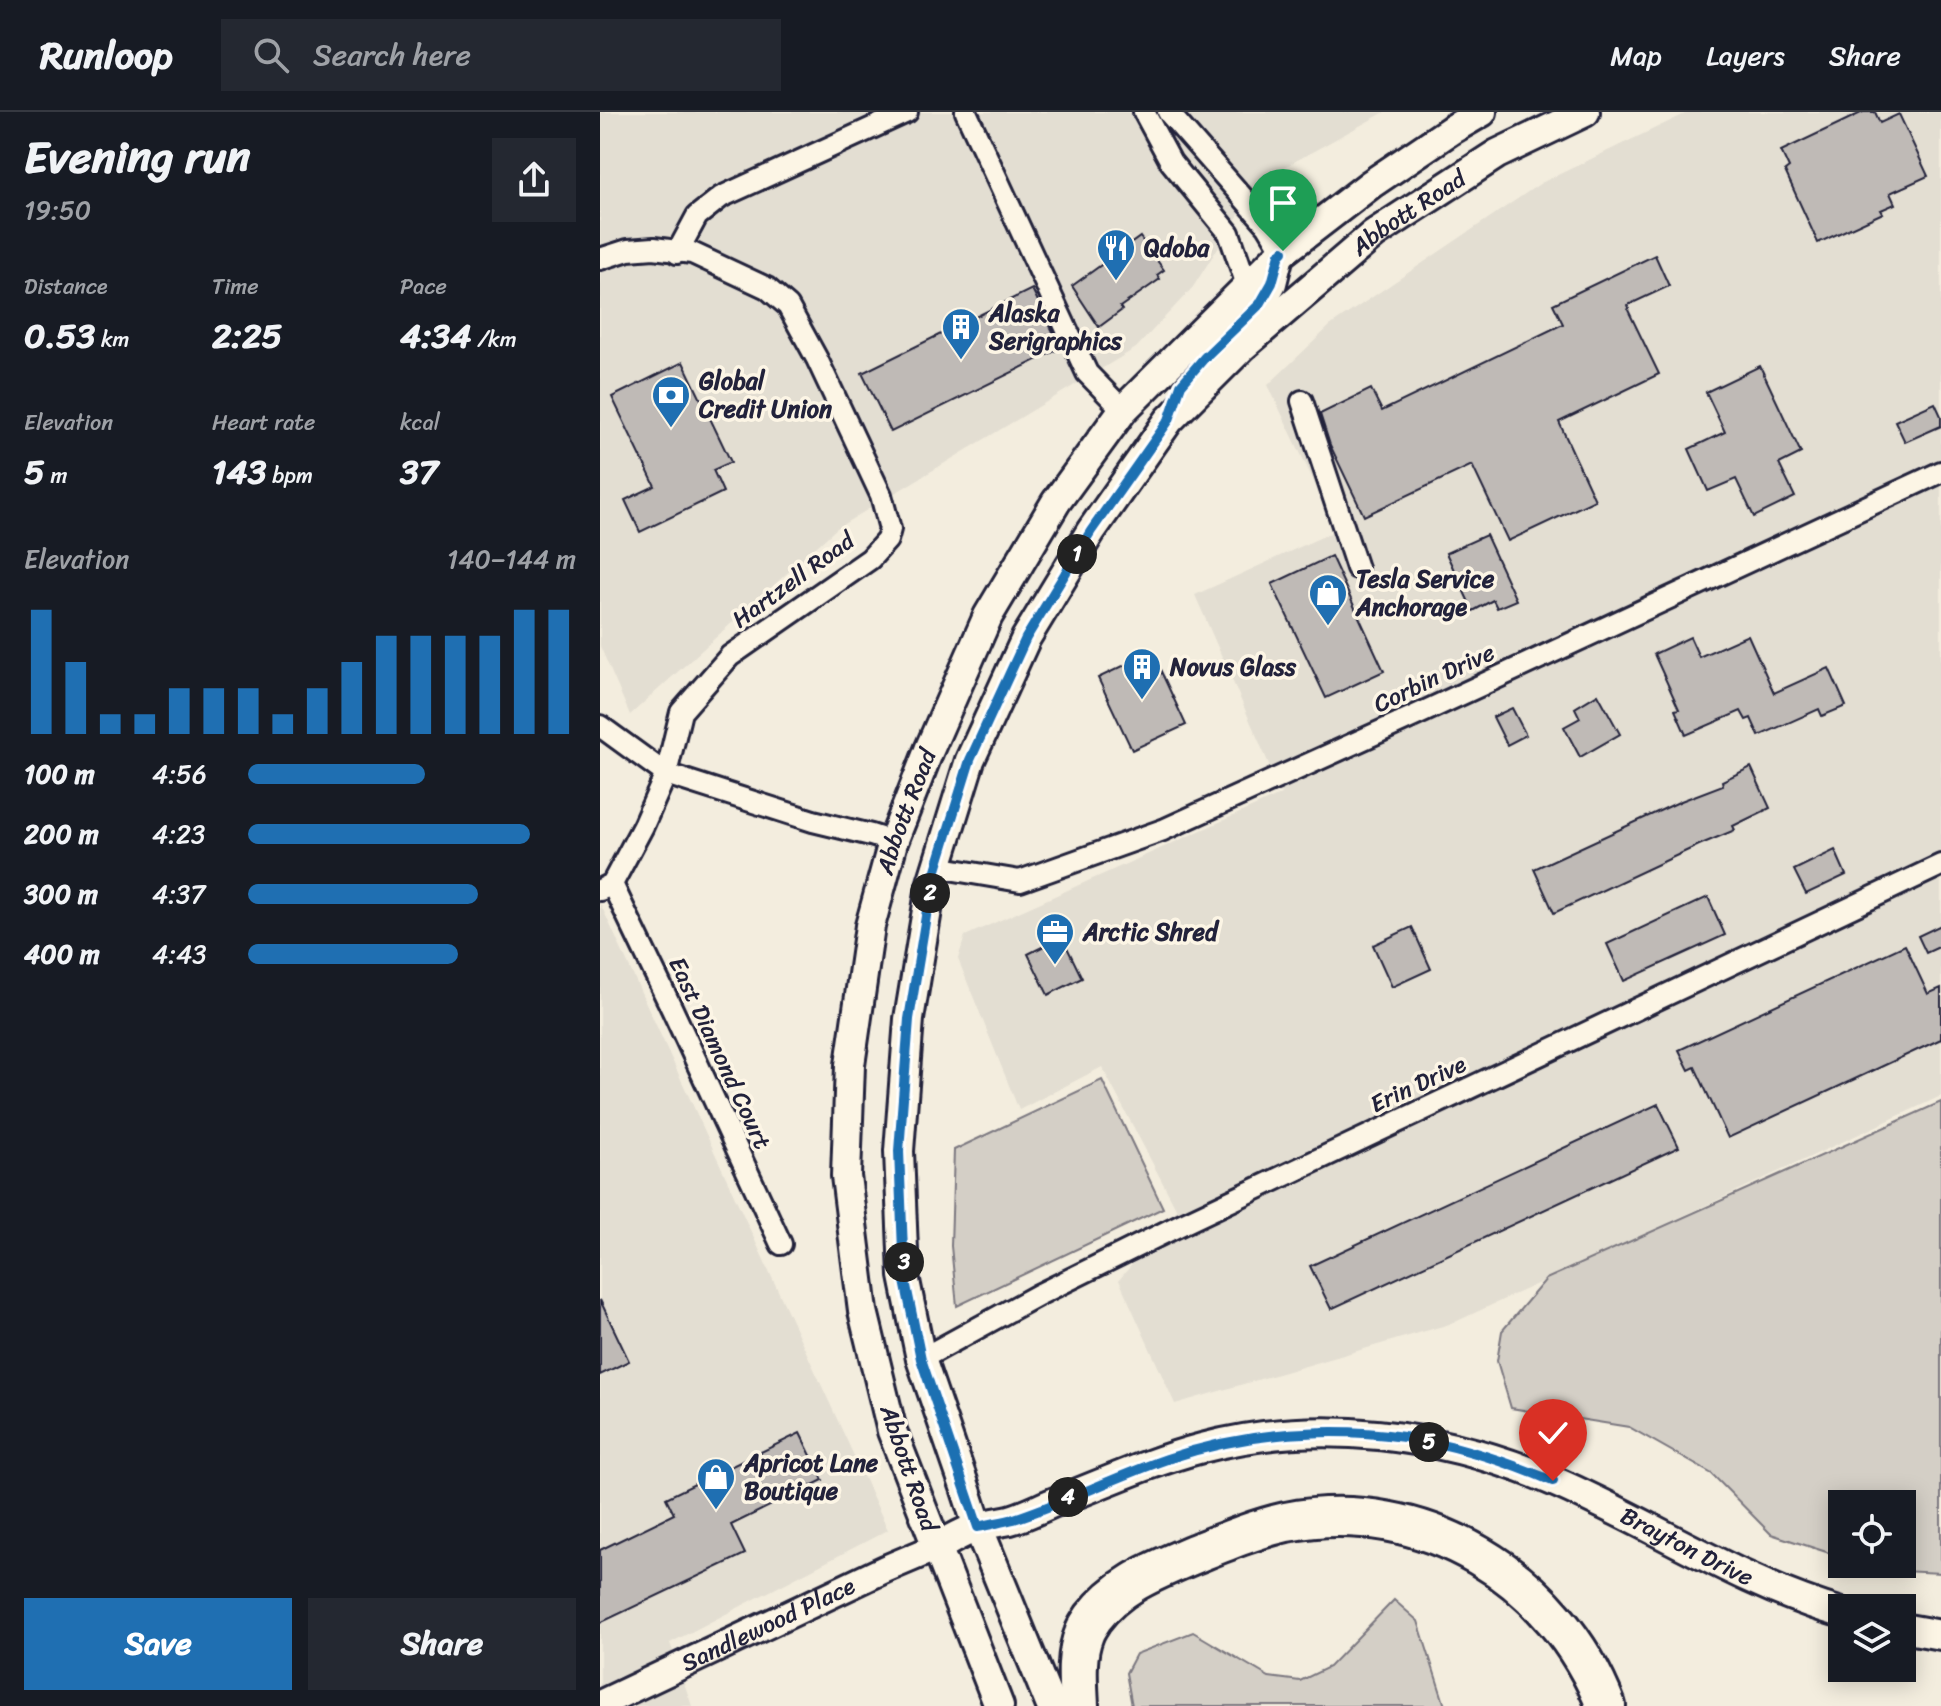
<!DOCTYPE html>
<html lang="en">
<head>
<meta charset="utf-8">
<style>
	:root { --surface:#171b24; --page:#242831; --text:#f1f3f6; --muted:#9ea1a6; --line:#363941; --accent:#1f6fb2 }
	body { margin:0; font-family:Sriracha,sans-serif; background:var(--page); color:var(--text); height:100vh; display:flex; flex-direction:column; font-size:30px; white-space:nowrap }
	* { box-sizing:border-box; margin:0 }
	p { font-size:26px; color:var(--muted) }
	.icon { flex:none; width:44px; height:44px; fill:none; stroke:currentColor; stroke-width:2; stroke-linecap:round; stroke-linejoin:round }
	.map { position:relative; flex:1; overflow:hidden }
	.side { display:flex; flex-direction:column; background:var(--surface); width:600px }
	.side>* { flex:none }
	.fabs { position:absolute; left:1228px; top:1378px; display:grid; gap:16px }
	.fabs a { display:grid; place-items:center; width:88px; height:88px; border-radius:0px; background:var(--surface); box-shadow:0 4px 20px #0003; font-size:40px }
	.pin { position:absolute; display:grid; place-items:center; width:68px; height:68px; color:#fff; margin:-82px -34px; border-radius:50% 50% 50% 0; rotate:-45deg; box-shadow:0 0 8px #0007 }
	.pin .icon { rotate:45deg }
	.km { position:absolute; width:40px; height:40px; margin:-20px; border-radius:50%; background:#222; color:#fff; font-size:22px; line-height:40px; text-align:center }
	.round { display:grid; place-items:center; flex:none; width:84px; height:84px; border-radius:0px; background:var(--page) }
	.summary { display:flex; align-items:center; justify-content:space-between; height:136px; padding:0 24px }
	h1 { font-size:44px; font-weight:800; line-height:60px }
	.figures { display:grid; grid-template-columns:repeat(3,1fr); gap:12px; height:136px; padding:8px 24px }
	.figures div { display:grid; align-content:center }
	.figures b { font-size:34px; font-weight:800 }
	.figures small { font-size:22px; font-weight:400 }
	.figures p { font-size:22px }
	.chart { height:224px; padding:16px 24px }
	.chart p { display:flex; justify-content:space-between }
	.chart svg { width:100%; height:144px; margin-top:8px; stroke:var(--accent); stroke-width:6 }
	.button { display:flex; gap:16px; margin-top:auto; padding:16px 24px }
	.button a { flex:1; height:92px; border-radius:0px; background:var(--accent); color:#fff; font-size:32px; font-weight:800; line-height:92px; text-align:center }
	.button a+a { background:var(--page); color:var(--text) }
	ul { padding:0 24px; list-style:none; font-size:26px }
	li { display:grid; grid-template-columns:128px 96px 1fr; align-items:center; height:60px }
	li i { height:20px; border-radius:10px; background:var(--accent) }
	header { display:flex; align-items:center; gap:48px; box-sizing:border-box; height:112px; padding:0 40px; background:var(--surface); border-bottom:2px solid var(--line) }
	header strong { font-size:38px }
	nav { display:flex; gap:44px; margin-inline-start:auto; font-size:28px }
	.search { width:560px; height:72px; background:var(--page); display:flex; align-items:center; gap:20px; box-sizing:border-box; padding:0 28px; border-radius:0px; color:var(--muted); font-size:30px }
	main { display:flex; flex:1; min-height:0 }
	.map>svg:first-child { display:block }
</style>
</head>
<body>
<header>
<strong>Runloop</strong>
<div class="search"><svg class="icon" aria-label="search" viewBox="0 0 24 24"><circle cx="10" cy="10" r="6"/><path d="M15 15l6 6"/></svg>Search here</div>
<nav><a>Map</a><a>Layers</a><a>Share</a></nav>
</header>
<main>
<section class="side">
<div class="summary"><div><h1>Evening run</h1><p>19:50</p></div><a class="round"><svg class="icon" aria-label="share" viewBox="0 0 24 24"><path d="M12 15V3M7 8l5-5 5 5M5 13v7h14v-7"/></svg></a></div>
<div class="figures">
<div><p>Distance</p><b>0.53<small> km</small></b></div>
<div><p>Time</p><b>2:25</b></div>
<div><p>Pace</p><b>4:34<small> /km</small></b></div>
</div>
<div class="figures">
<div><p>Elevation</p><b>5<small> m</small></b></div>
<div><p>Heart rate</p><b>143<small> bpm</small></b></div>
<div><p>kcal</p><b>37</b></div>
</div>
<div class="chart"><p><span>Elevation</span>140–144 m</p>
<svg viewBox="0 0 160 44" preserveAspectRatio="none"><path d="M5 44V6M15 44V22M25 44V38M35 44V38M45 44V30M55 44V30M65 44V30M75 44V38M85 44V30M95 44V22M105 44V14M115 44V14M125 44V14M135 44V14M145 44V6M155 44V6"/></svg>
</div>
<ul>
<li><b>100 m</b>4:56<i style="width:54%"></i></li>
<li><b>200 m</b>4:23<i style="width:86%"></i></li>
<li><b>300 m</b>4:37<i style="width:70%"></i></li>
<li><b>400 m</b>4:43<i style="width:64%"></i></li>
</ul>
<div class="button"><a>Save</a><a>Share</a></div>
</section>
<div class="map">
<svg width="1341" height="1594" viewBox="0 0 1341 1594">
	<rect width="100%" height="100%" fill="#f3edde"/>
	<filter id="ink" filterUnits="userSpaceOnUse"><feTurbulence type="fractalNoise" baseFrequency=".0125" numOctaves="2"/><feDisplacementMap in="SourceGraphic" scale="16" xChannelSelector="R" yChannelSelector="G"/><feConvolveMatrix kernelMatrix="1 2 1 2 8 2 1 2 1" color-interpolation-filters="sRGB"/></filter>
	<g filter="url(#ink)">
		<!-- built -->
		<g fill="#e3ded2">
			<polygon points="0,0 785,0 661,68 593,175 536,236 237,416 30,603 0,534"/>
			<polygon points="1089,0 1341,0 1341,984 853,1211 575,1292 519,1168 577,1098 502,955 419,998 358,847 365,824 682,682 595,483 737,418 668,273 731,213 941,71"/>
			<polygon points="0,791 288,1418 70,1531 92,1594 0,1594"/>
		</g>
		<!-- green -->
		<g fill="#d4cfc6" stroke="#7b7880" stroke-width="2">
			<polygon points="502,968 563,1096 357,1194 351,1134 354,1038"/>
			<polygon points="1341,990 1341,1461 1281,1458 1262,1452 1302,1452 1302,1392 1242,1392 1242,1445 1171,1422 1112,1362 1029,1315 911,1296 897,1249 902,1219 946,1167"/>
			<polygon points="794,1488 818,1509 845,1594 532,1594 526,1561 536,1542 593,1520 669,1565 700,1569 729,1555"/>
		</g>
		<!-- building -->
		<g fill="#bfbab6" stroke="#22223b" stroke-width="2">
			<polygon points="1263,0 1275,0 1280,11 1299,2 1328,64 1290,81 1295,92 1281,98 1283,101 1218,131 1185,59 1189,56 1181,39"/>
			<polygon points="540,125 564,158 557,163 560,167 520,195 522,198 499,215 472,174"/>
			<polygon points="1055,143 1069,174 1028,193 1029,196 1028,198 1059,262 959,310 995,388 908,429 872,353 764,404 730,333 720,302 771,277 782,299 963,212 953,192"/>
			<polygon points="432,177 461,236 291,320 262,261"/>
			<polygon points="83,250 131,350 113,358 123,380 40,420 25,388 55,374 12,285"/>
			<polygon points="1160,254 1201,341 1179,352 1195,385 1154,405 1136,367 1108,379 1089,337 1125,320 1106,280"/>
			<polygon points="1335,291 1341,304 1341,314 1305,330 1295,309"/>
			<polygon points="886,423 916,488 897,496 893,488 873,499 846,441"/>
			<polygon points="731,444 784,559 726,586 672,472"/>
			<polygon points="1148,523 1174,581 1229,556 1246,594 1222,604 1219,597 1159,624 1151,606 1146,608 1141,599 1086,623 1075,598 1079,597 1054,542 1090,525 1099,545"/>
			<polygon points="552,540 586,613 532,638 498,566"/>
			<polygon points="998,582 1020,622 980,645 964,615 980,606 975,596"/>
			<polygon points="912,596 926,623 907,633 893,605"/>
			<polygon points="1151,655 1170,696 1133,714 1135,718 1099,733 954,801 934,757 1081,689 1123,673 1122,669"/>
			<polygon points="1235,738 1246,763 1206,782 1194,758"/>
			<polygon points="1108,785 1125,823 1024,869 1007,832"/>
			<polygon points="1341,813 1341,834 1326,841 1318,824"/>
			<polygon points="812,815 831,857 792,875 773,833"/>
			<polygon points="462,825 482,866 448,883 428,842"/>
			<polygon points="1305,833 1328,882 1341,876 1341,927 1128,1026 1095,955 1089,958 1079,938"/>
			<polygon points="1058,992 1079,1035 731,1197 710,1154"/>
			<polygon points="0,1188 29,1249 0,1263"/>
			<polygon points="200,1321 223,1368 131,1413 145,1442 0,1511 0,1438 74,1402 66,1386"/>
		</g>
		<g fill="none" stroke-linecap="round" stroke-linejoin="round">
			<defs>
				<g id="minor">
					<polyline points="366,0 487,261 523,298"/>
					<polyline points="544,0 571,50 629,121 647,173"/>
					<polyline points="568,0 668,114 683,139"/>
					<polyline points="77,141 97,104 121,85 307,0"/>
					<polyline points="0,147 28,138 54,136 92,141 167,176 188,194 217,247 281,383 290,417 287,428 270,447 130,544 81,600 66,662 43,714 12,772 0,778"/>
					<polyline points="702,289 757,456"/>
					<polyline points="0,614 66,662 213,709 271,723 293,730"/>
					<polyline points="337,755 420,769 563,718 821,601 1341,360"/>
					<polyline points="12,772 72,897 181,1132"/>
					<polyline points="321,1247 438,1183 580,1113 1341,753"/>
				</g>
				<g id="tertiary">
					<path id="s1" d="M0,1592L285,1457L337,1435"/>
				</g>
				<g id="secondary">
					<polyline points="604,246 660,192 672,171 678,147"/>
					<path id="s2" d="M337,1435C351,1428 366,1418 381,1414C390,1411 400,1410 410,1408C425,1404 440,1396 455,1390C504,1371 552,1349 602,1336C718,1305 842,1322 951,1368C1050,1410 1138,1471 1242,1501"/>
					<polyline points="1302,1516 1341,1523"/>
					<path id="s3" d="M399,1594L292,1319L263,1199L246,1064L250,953L270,814L293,730L329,638L388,504L456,390L523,298L680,142L771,72L851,18L882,0"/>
					<path id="s4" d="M451,1594L378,1415L365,1375L321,1247L304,1164L299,1039L309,907L331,774L370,648L426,526L491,419L569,308L643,234L774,122L897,42L985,0"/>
				</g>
				<path id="motorway" d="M479,1594C478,1571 475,1544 484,1522C486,1516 490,1511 493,1506C520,1471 555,1459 594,1442C624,1430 655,1417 686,1410C824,1383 957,1466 1006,1594"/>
			</defs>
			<!-- minor casing -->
			<use href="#minor" stroke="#22223b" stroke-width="26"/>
			<!-- tertiary casing -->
			<use href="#tertiary" stroke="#22223b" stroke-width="32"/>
			<!-- secondary casing -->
			<use href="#secondary" stroke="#22223b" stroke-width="34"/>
			<!-- motorway casing -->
			<use href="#motorway" stroke="#22223b" stroke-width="44"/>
			<!-- minor -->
			<use href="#minor" stroke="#fcf5e5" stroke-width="20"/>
			<!-- tertiary -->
			<use href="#tertiary" stroke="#fcf5e5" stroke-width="26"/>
			<!-- secondary -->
			<use href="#secondary" stroke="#fcf5e5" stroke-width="28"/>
			<!-- motorway -->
			<use href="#motorway" stroke="#fcf5e5" stroke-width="38"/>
		</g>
	</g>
	<g fill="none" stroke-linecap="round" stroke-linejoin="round" filter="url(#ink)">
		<defs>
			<path id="route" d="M683,139L680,142L672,171L660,192L605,245L581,273L569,308L491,419L426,526L370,648L331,774L309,907L299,1039L304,1164L321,1247L378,1415C390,1412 402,1410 414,1407C466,1390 515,1365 567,1347C664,1314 774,1311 872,1340C900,1348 926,1358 953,1369"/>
		</defs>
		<!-- route casing -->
		<use href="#route" stroke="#fff" stroke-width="16"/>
		<!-- route -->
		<use href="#route" stroke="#1f6fb2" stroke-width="10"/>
	</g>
	<!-- icons -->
	<defs>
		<symbol id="restaurant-pin" viewBox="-11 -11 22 30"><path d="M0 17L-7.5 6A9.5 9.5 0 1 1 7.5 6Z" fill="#1f6fb2" stroke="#fcf5e5"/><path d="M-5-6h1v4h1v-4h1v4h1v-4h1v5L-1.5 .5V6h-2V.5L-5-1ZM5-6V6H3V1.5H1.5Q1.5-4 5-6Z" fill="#fff"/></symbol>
		<symbol id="building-pin" viewBox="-11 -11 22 30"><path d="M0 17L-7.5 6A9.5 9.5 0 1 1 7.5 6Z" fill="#1f6fb2" stroke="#fcf5e5"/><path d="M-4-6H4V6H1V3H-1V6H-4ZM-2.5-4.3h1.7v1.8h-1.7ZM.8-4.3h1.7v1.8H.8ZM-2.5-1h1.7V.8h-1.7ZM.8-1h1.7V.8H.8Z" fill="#fff"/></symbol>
		<symbol id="bank-pin" viewBox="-11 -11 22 30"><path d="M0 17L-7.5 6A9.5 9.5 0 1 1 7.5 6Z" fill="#1f6fb2" stroke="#fcf5e5"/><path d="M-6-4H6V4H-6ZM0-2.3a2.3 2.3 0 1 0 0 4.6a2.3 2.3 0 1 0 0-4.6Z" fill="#fff"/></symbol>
		<symbol id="shop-pin" viewBox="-11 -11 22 30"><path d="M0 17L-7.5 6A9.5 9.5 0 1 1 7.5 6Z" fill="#1f6fb2" stroke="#fcf5e5"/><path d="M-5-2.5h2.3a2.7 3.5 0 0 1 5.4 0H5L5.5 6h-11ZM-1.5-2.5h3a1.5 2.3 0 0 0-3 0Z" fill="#fff"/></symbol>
		<symbol id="office-pin" viewBox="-11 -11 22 30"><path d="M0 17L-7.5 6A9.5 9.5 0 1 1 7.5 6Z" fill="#1f6fb2" stroke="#fcf5e5"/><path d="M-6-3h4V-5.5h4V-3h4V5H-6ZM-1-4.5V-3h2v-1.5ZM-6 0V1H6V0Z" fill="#fff"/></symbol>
	</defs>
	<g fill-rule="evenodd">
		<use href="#restaurant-pin" x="494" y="114" width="44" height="60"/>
		<use href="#building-pin" x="339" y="193" width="44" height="60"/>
		<use href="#bank-pin" x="49" y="261" width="44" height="60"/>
		<use href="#shop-pin" x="706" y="459" width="44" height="60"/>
		<use href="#building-pin" x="520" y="533" width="44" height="60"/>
		<use href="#office-pin" x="433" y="798" width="44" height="60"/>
		<use href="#shop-pin" x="94" y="1343" width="44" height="60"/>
	</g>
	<g text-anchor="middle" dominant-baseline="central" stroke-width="7" stroke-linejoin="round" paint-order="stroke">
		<!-- street labels -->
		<g font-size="24" fill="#22223b" stroke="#fcf5e5">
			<text stroke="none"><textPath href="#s4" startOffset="1692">Abbott Road</textPath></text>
			<text transform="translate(193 468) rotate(-36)">Hartzell Road</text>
			<text transform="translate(834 566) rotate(-25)">Corbin Drive</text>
			<text stroke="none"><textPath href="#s3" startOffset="926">Abbott Road</textPath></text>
			<text transform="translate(120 941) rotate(65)">East Diamond Court</text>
			<text transform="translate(818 972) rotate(-25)">Erin Drive</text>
			<text transform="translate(309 1356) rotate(71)">Abbott Road</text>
			<text stroke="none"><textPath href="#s2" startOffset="792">Brayton Drive</textPath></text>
			<text stroke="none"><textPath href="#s1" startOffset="186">Sandlewood Place</textPath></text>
		</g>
		<!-- poi labels -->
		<g font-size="24" font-weight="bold" fill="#22223b" stroke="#fcf5e5" text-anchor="start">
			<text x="544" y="136">Qdoba</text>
			<text x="389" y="201">Alaska<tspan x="389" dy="28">Serigraphics</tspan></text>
			<text x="99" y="269">Global<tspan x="99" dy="28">Credit Union</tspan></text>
			<text x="756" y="467">Tesla Service<tspan x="756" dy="28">Anchorage</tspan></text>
			<text x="570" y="555">Novus Glass</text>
			<text x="483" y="820">Arctic Shred</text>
			<text x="144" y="1351">Apricot Lane<tspan x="144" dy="28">Boutique</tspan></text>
		</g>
	</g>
</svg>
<div class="fabs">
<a><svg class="icon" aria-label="locate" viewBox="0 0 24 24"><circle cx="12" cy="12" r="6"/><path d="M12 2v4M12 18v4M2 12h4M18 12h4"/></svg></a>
<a><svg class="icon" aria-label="layers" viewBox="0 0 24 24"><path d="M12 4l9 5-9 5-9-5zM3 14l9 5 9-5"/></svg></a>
</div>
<div class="pin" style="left:683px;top:139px;background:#1e9e55"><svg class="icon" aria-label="arrive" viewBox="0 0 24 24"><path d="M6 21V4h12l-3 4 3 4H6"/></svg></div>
<div class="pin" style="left:953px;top:1369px;background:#d93025"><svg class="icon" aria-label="check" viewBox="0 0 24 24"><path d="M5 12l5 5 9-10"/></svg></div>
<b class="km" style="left:477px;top:442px">1</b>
<b class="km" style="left:330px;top:781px">2</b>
<b class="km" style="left:304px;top:1150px">3</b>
<b class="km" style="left:468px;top:1385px">4</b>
<b class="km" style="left:829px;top:1330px">5</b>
</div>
</main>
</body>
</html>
